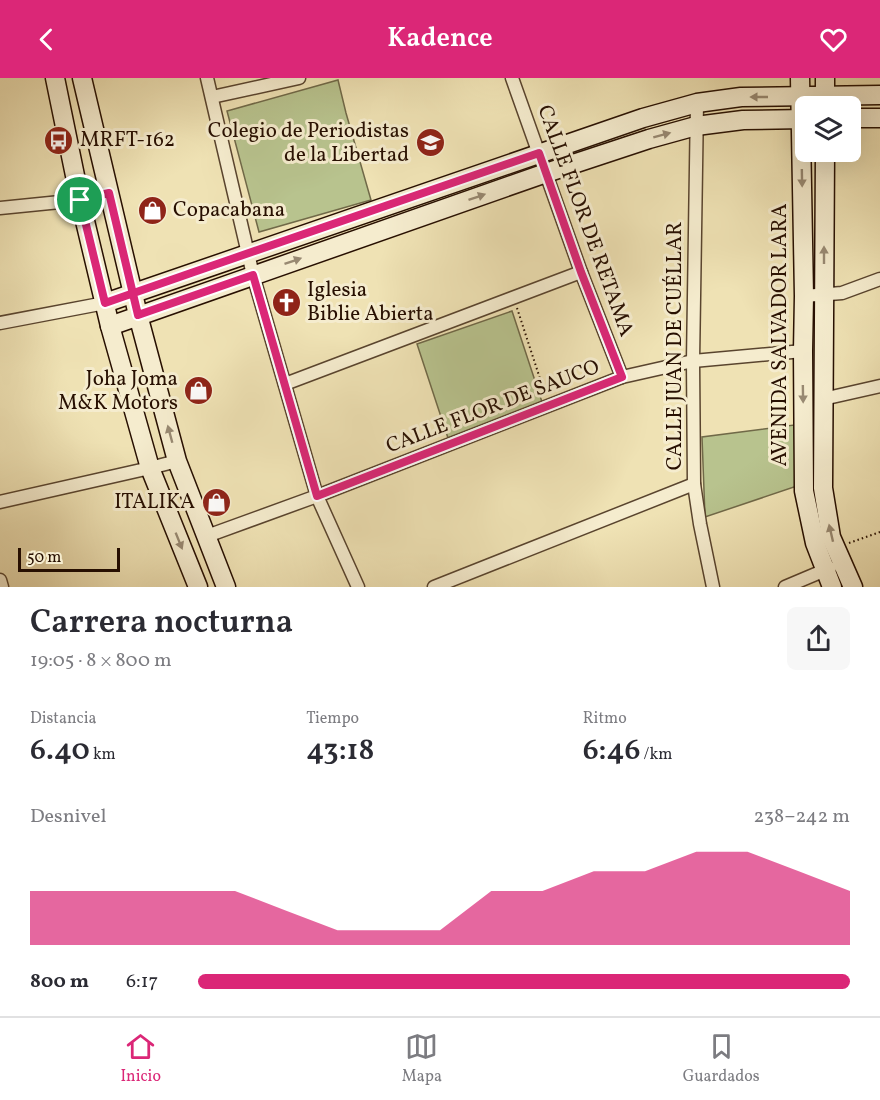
<!DOCTYPE html>
<html lang="es">
<head>
<meta charset="utf-8">
<style>
	:root { --surface:#fff; --page:#f7f7f7; --text:#2b2b33; --muted:#7c7c81; --line:#e1e1e2; --accent:#db2777 }
	body { margin:0; font-family:Vollkorn,serif; background:var(--page); color:var(--text); height:100vh; display:flex; flex-direction:column; font-size:22px; white-space:nowrap }
	* { box-sizing:border-box; margin:0 }
	p { font-size:20px; color:var(--muted) }
	.icon { flex:none; width:33px; height:33px; fill:none; stroke:currentColor; stroke-width:2; stroke-linecap:round; stroke-linejoin:round }
	.map { position:relative; height:509px; overflow:hidden }
	.sheet { display:flex; flex-direction:column; background:var(--surface); flex:1 }
	.sheet>* { flex:none }
	.fabs { position:absolute; left:795px; top:18px; display:grid; gap:12px }
	.fabs a { display:grid; place-items:center; width:66px; height:66px; border-radius:9px; background:var(--surface); box-shadow:0 6px 24px #0002; font-size:30px }
	.scale { position:absolute; left:18px; bottom:15px; width:102px; box-sizing:border-box; padding-left:6px; border:3px solid #270f01; border-top:0; font-size:16px; line-height:21px; white-space:nowrap; color:#270f01; -webkit-text-stroke:4px #f5ecce; paint-order:stroke }
	.pin { position:absolute; display:grid; place-items:center; width:51px; height:51px; color:#fff; margin:-26px; border:3px solid #fff; border-radius:50%; box-shadow:0 2px 6px #0007 }
	.round { display:grid; place-items:center; flex:none; width:63px; height:63px; border-radius:9px; background:var(--page) }
	.overview { display:flex; align-items:center; justify-content:space-between; height:102px; padding:0 30px }
	h1 { font-size:33px; font-weight:600; line-height:45px }
	.stats { display:grid; grid-template-columns:repeat(3,1fr); gap:9px; height:102px; padding:6px 30px }
	.stats div { display:grid; align-content:center }
	.stats b { font-size:30px; font-weight:600 }
	.stats small { font-size:16px; font-weight:400 }
	.stats p { font-size:16px }
	.chart { height:168px; padding:12px 30px }
	.chart p { display:flex; justify-content:space-between }
	.chart svg { width:100%; height:108px; margin-top:6px; fill:var(--accent); opacity:.7 }
	ul { padding:0 30px; list-style:none; font-size:20px }
	li { display:grid; grid-template-columns:96px 72px 1fr; align-items:center; height:45px }
	li i { height:15px; border-radius:8px; background:var(--accent) }
	header { display:flex; justify-content:space-between; align-items:center; height:78px; padding:0 30px; background:var(--accent); color:#fff; font-size:27px; font-weight:600 }
	.dock { display:flex; justify-content:space-around; align-items:center; height:84px; border-top:2px solid var(--line); background:var(--surface); font-size:16px; color:var(--muted) }
	.dock a { display:grid; justify-items:center; gap:3px }
	.dock .active { color:var(--accent) }
	.map>svg:first-child { display:block }
</style>
</head>
<body>
<header><svg class="icon" aria-label="back" viewBox="0 0 24 24"><path d="M15 5l-7 7 7 7"/></svg>Kadence<svg class="icon" aria-label="heart" viewBox="0 0 24 24"><path d="M12 20l-8-8c-3-5 5-10 8-4 3-6 11-1 8 4z"/></svg></header>
<div class="map">
<svg width="880" height="509" viewBox="0 0 880 509">
	<rect width="100%" height="100%" fill="#efe2b4"/>
	<filter id="stains"><feTurbulence type="fractalNoise" baseFrequency=".00333" numOctaves="4"/><feColorMatrix values="0 0 0 0 .2 0 0 0 0 .09 0 0 0 0 .02 0 0 0 .5 -.17"/></filter>
	<radialGradient id="worn" r=".72"><stop offset=".6" stop-color="#630" stop-opacity="0"/><stop offset="1" stop-color="#630" stop-opacity=".3"/></radialGradient>
	<!-- green -->
	<g fill="#b8c38e" stroke="#706948" stroke-width="1.5">
		<polygon points="338,2 346,35 371,122 259,154 227,33"/>
		<polygon points="512,233 543,327 448,360 417,266"/>
		<polygon points="794,347 797,408 705,439 702,359"/>
	</g>
	<g fill="none" stroke-linecap="round" stroke-linejoin="round">
		<defs>
			<g id="street">
				<polyline points="207,0 253,197 317,418 358,509"/>
				<polyline points="512,0 581,194 622,299"/>
				<polyline points="212,19 299,0"/>
				<polyline points="697,25 693,283 694,406 700,446 713,509"/>
				<polyline points="0,130 80,122 109,115"/>
				<polyline points="804,218 842,215 880,201"/>
				<polyline points="0,245 105,225"/>
				<polyline points="285,306 581,194"/>
				<polyline points="823,321 880,308"/>
				<polyline points="0,424 150,390 177,383"/>
				<polyline points="207,458 317,418 622,299 693,283 803,273"/>
				<polyline points="0,502 2,509"/>
				<polyline points="434,509 694,406"/>
				<polyline points="785,509 830,490"/>
			</g>
			<g id="secondary">
				<polyline points="55,0 80,122 110,248 150,390 198,509"/>
				<polyline points="82,0 138,237 177,383 226,509"/>
				<polyline points="800,0 804,218 803,273 804,413 815,465 832,509"/>
				<polyline points="825,28 825,0"/>
				<polyline points="850,40 880,40"/>
				<polyline points="825,74 823,410 831,459 853,509"/>
				<polyline points="105,225 643,40 697,25 741,19 880,17"/>
				<polyline points="110,248 546,95 649,61 696,48 743,42 806,41"/>
			</g>
		</defs>
		<!-- street casing -->
		<use href="#street" stroke="#59442e" stroke-width="15"/>
		<!-- secondary casing -->
		<use href="#secondary" stroke="#270f01" stroke-width="21"/>
		<!-- path -->
		<g stroke="#270f01" stroke-width="2" stroke-dasharray="1.5 3" stroke-linecap="butt">
			<polyline points="517,230 545,316"/>
			<polyline points="849,465 880,454"/>
		</g>
		<!-- street -->
		<use href="#street" stroke="#f5ecce" stroke-width="12"/>
		<!-- secondary -->
		<use href="#secondary" stroke="#f5ecce" stroke-width="18"/>
	</g>
	<!-- one-way arrows -->
	<defs><path id="oneway-solid" d="M-6-.8H1V-3.2L6.5 0L1 3.2V.8H-6Z" transform="scale(1.5)"/></defs>
	<g fill="#988972">
		<use href="#oneway-solid" transform="translate(759 19) rotate(180)"/>
		<use href="#oneway-solid" transform="translate(662 57) rotate(-15)"/>
		<use href="#oneway-solid" transform="translate(802 100) rotate(89)"/>
		<use href="#oneway-solid" transform="translate(477 119) rotate(-19)"/>
		<use href="#oneway-solid" transform="translate(824 177) rotate(-90)"/>
		<use href="#oneway-solid" transform="translate(293 183) rotate(-19)"/>
		<use href="#oneway-solid" transform="translate(803 316) rotate(89)"/>
		<use href="#oneway-solid" transform="translate(170 356) rotate(-105)"/>
		<use href="#oneway-solid" transform="translate(831 455) rotate(-103)"/>
		<use href="#oneway-solid" transform="translate(179 463) rotate(68)"/>
	</g>
	<g fill="none" stroke-linecap="round" stroke-linejoin="round">
		<defs>
			<polyline id="route" points="80,122 109,115 138,237 253,197 317,418 622,299 581,194 539,75 191,195 105,225 80,122"/>
		</defs>
		<!-- route casing -->
		<use href="#route" stroke="#fff" stroke-width="12"/>
		<!-- route -->
		<use href="#route" stroke="#db2777" stroke-width="8"/>
	</g>
	<!-- icons -->
	<defs>
		<symbol id="bus-disc" viewBox="-11 -11 22 22"><circle r="9.5" fill="#8f2418" stroke="#f5ecce"/><path d="M-5-6H5V4H4V6H2V4H-2V6H-4V4H-5ZM-3.5-4V0h7V-4ZM-3.5 1.2v1.5H-2V1.2ZM2 1.2v1.5H3.5V1.2Z" fill="#fff"/></symbol>
		<symbol id="school-disc" viewBox="-11 -11 22 22"><circle r="9.5" fill="#8f2418" stroke="#f5ecce"/><path d="M0-5L7-2L0 1L-7-2ZM-4 1L0 2.5L4 1V4Q0 6-4 4Z" fill="#fff"/></symbol>
		<symbol id="shop-disc" viewBox="-11 -11 22 22"><circle r="9.5" fill="#8f2418" stroke="#f5ecce"/><path d="M-5-2.5h2.3a2.7 3.5 0 0 1 5.4 0H5L5.5 6h-11ZM-1.5-2.5h3a1.5 2.3 0 0 0-3 0Z" fill="#fff"/></symbol>
		<symbol id="church-disc" viewBox="-11 -11 22 22"><circle r="9.5" fill="#8f2418" stroke="#f5ecce"/><path d="M-1.2-6h2.4v3.5h3.3v2.4h-3.3V6h-2.4V-.1h-3.3v-2.4h3.3Z" fill="#fff"/></symbol>
	</defs>
	<g fill-rule="evenodd">
		<use href="#bus-disc" x="42" y="46" width="33" height="33"/>
		<use href="#school-disc" x="414" y="48" width="33" height="33"/>
		<use href="#shop-disc" x="136" y="116" width="33" height="33"/>
		<use href="#church-disc" x="270" y="208" width="33" height="33"/>
		<use href="#shop-disc" x="182" y="296" width="33" height="33"/>
		<use href="#shop-disc" x="200" y="408" width="33" height="33"/>
	</g>
	<g text-anchor="middle" dominant-baseline="central" stroke-width="6" stroke-linejoin="round" paint-order="stroke">
		<!-- poi labels -->
		<g font-size="21" fill="#270f01" stroke="#f5ecce" text-anchor="end">
			<text x="409" y="53">Colegio de Periodistas<tspan x="409" dy="24">de la Libertad</tspan></text>
			<text x="80" y="62" text-anchor="start">MRFT-162</text>
			<text x="173" y="132" text-anchor="start">Copacabana</text>
			<text x="307" y="212" text-anchor="start">Iglesia<tspan x="307" dy="24">Biblie Abierta</tspan></text>
			<text x="178" y="301">Joha Joma<tspan x="178" dy="24">M&amp;K Motors</tspan></text>
			<text x="195" y="424">ITALIKA</text>
		</g>
		<!-- street labels -->
		<g font-size="21" fill="#270f01" stroke="#f5ecce">
			<text transform="translate(585 143) rotate(70)">CALLE FLOR DE RETAMA</text>
			<text transform="translate(780 257) rotate(-90)">AVENIDA SALVADOR LARA</text>
			<text transform="translate(675 268) rotate(-90)">CALLE JUAN DE CUÉLLAR</text>
			<text transform="translate(493 329) rotate(-21)">CALLE FLOR DE SAUCO</text>
		</g>
	</g>
	<rect width="100%" height="100%" filter="url(#stains)"/>
	<rect width="100%" height="100%" fill="url(#worn)"/>
</svg>
<div class="fabs">
<a><svg class="icon" aria-label="layers" viewBox="0 0 24 24"><path d="M12 4l9 5-9 5-9-5zM3 14l9 5 9-5"/></svg></a>
</div>
<div class="scale">50 m</div>
<div class="pin" style="left:80px;top:122px;background:#1e9e55"><svg class="icon" aria-label="arrive" viewBox="0 0 24 24"><path d="M6 21V4h12l-3 4 3 4H6"/></svg></div>
</div>
<section class="sheet">
<div class="overview"><div><h1>Carrera nocturna</h1><p>19:05 · 8 × 800 m</p></div><a class="round"><svg class="icon" aria-label="share" viewBox="0 0 24 24"><path d="M12 15V3M7 8l5-5 5 5M5 13v7h14v-7"/></svg></a></div>
<div class="stats">
<div><p>Distancia</p><b>6.40<small> km</small></b></div>
<div><p>Tiempo</p><b>43:18</b></div>
<div><p>Ritmo</p><b>6:46<small> /km</small></b></div>
</div>
<div class="chart"><p><span>Desnivel</span>238–242 m</p>
<svg viewBox="0 0 160 44" preserveAspectRatio="none"><path d="M0 44V22L10 22L20 22L30 22L40 22L50 30L60 38L70 38L80 38L90 22L100 22L110 14L120 14L130 6L140 6L150 14L160 22V44z"/></svg>
</div>
<ul>
<li><b>800 m</b>6:17<i style="width:100%"></i></li>
</ul>
</section>
<nav class="dock">
<a class="active"><svg class="icon" aria-label="home" viewBox="0 0 24 24"><path d="M3 11l9-7 9 7M6 9v11h12V9"/></svg>Inicio</a>
<a><svg class="icon" aria-label="map" viewBox="0 0 24 24"><path d="M3 6l6-2 6 2 6-2v14l-6 2-6-2-6 2zM9 4v14M15 6v14"/></svg>Mapa</a>
<a><svg class="icon" aria-label="saved" viewBox="0 0 24 24"><path d="M7 4h10v16l-5-4-5 4z"/></svg>Guardados</a>
</nav>
</body>
</html>
